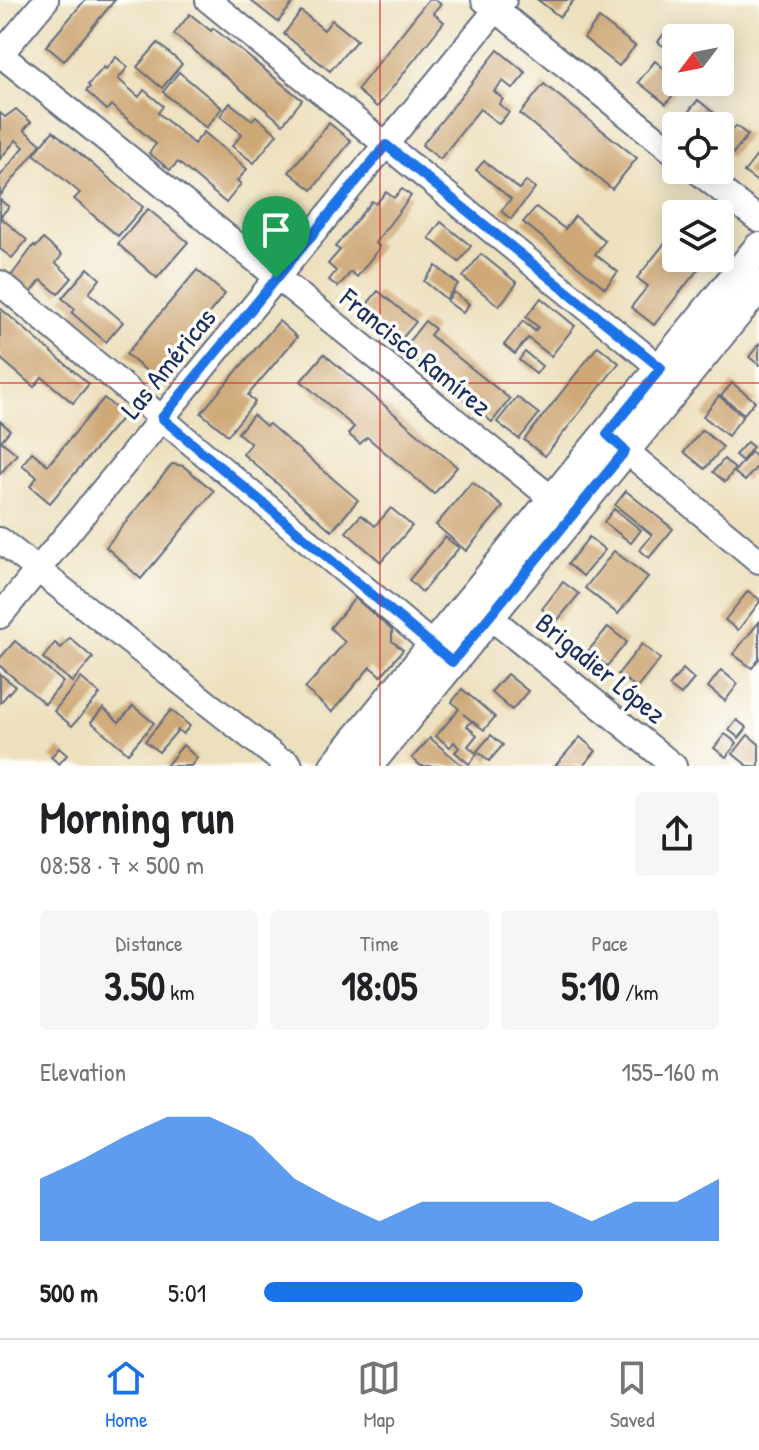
<!DOCTYPE html>
<html lang="en">
<head>
<meta charset="utf-8">
<style>
	:root { --surface:#fff; --page:#f6f6f6; --text:#202124; --muted:#757577; --line:#e0e0e0; --accent:#1a73e8 }
	body { margin:0; font-family:"Patrick Hand",sans-serif; background:var(--page); color:var(--text); height:100vh; display:flex; flex-direction:column; font-size:30px; white-space:nowrap }
	* { box-sizing:border-box; margin:0 }
	p { font-size:26px; color:var(--muted) }
	.icon { flex:none; width:44px; height:44px; fill:none; stroke:currentColor; stroke-width:2; stroke-linecap:round; stroke-linejoin:round }
	.map { position:relative; height:766px; overflow:hidden }
	.drawer { display:flex; flex-direction:column; background:var(--surface); flex:1 }
	.drawer>* { flex:none }
	.needle { width:52px; rotate:238deg }
	.buttons { position:absolute; left:662px; top:24px; display:grid; gap:16px }
	.buttons a { display:grid; place-items:center; width:72px; height:72px; border-radius:8px; background:var(--surface); box-shadow:0 4px 20px #0003; font-size:40px }
	.pin { position:absolute; display:grid; place-items:center; width:68px; height:68px; color:#fff; margin:-82px -34px; border-radius:50% 50% 50% 0; rotate:-45deg; box-shadow:0 0 8px #0007 }
	.pin .icon { rotate:45deg }
	.round { display:grid; place-items:center; flex:none; width:84px; height:84px; border-radius:8px; background:var(--page) }
	.summary { display:flex; align-items:center; justify-content:space-between; height:136px; padding:0 40px }
	h1 { font-size:44px; font-weight:800; line-height:60px }
	.metrics { display:grid; grid-template-columns:repeat(3,1fr); gap:12px; height:136px; padding:8px 40px }
	.metrics div { display:grid; align-content:center; border-radius:8px; background:var(--page); text-align:center }
	.metrics b { font-size:40px; font-weight:800 }
	.metrics small { font-size:22px; font-weight:400 }
	.metrics p { font-size:22px }
	.chart { height:224px; padding:16px 40px }
	.chart p { display:flex; justify-content:space-between }
	.chart svg { width:100%; height:144px; margin-top:8px; fill:var(--accent); opacity:.7 }
	ul { padding:0 40px; list-style:none; font-size:26px }
	li { display:grid; grid-template-columns:128px 96px 1fr; align-items:center; height:60px }
	li i { height:20px; border-radius:10px; background:var(--accent) }
	.menu { display:flex; justify-content:space-around; align-items:center; height:112px; border-top:2px solid var(--line); background:var(--surface); font-size:22px; color:var(--muted) }
	.menu a { display:grid; justify-items:center; gap:4px }
	.menu .selected { color:var(--accent) }
	.map>svg:first-child { display:block }
</style>
</head>
<body>
<div class="map">
<svg width="759" height="766" viewBox="0 0 759 766">
	<rect width="100%" height="100%" fill="#fdfcf7"/>
	<filter id="ink" filterUnits="userSpaceOnUse"><feTurbulence type="fractalNoise" baseFrequency=".0125" numOctaves="2"/><feDisplacementMap in="SourceGraphic" scale="16" xChannelSelector="R" yChannelSelector="G"/><feConvolveMatrix kernelMatrix="1 2 1 2 8 2 1 2 1" color-interpolation-filters="sRGB"/></filter>
	<filter id="wash" filterUnits="userSpaceOnUse"><feTurbulence type="fractalNoise" baseFrequency=".006" numOctaves="4" result="noise"/><feDisplacementMap in="SourceGraphic" scale="32" xChannelSelector="R" yChannelSelector="G"/><feGaussianBlur stdDeviation="1.8" result="paint"/><feColorMatrix in="noise" values="0 0 0 0 0 0 0 0 0 0 0 0 0 0 0 0 0 1.4 0 .05"/><feComposite in="paint" operator="in"/></filter>
	<g filter="url(#wash)">
		<rect width="100%" height="100%" fill="#ede0be"/>
		<g id="blocks">
			<!-- building -->
			<g fill="#cea877">
				<polygon points="85,0 115,0 64,61 46,46"/>
				<polygon points="250,0 295,0 278,22"/>
				<polygon points="428,0 435,0 441,4 433,13 444,22 377,107 357,90"/>
				<polygon points="538,0 574,0 560,17"/>
				<polygon points="301,11 324,30 332,20 357,40 330,71 284,34"/>
				<polygon points="190,14 211,31 213,28 302,100 283,124 174,34"/>
				<polygon points="599,18 635,46 619,66 584,38"/>
				<polygon points="665,32 676,41 676,56 658,42"/>
				<polygon points="158,43 182,64 162,88 137,67"/>
				<polygon points="498,50 526,73 513,89 503,81 494,91 503,99 499,104 509,112 499,124 480,109 440,159 422,145"/>
				<polygon points="116,57 128,67 118,79 139,97 144,90 163,106 158,113 194,144 204,132 247,169 237,181 241,184 226,203 178,162 170,170 149,153 156,144 111,105 107,110 86,91 90,87 88,85 104,67 106,69"/>
				<polygon points="655,61 676,78 676,82 682,83 666,104 638,82"/>
				<polygon points="179,72 222,108 206,128 163,92"/>
				<polygon points="544,84 637,158 612,189 520,114"/>
				<polygon points="698,100 734,129 736,126 748,135 730,157 720,149 727,138 720,132 720,126 693,126 683,118"/>
				<polygon points="230,103 252,120 256,116 277,134 254,163 232,146 242,134 220,116"/>
				<polygon points="16,109 31,122 24,130 41,144 0,196 0,176 24,147 16,140 0,159 0,113 5,117"/>
				<polygon points="329,123 351,141 312,190 289,172"/>
				<polygon points="53,131 143,207 118,236 74,199 80,193 34,154"/>
				<polygon points="759,153 759,183 744,172"/>
				<polygon points="484,161 519,189 526,181 535,188 511,219 501,211 511,199 476,170"/>
				<polygon points="402,189 411,196 375,243 380,247 357,277 351,272 338,287 329,280 336,271 328,264 340,250 335,247 372,201 376,204 386,192 394,198"/>
				<polygon points="0,200 9,207 0,217 27,240 12,258 0,249"/>
				<polygon points="536,207 565,229 575,216 605,241 595,254 618,272 605,288 523,222"/>
				<polygon points="148,209 188,242 157,278 118,244"/>
				<polygon points="441,222 471,246 459,262 429,238"/>
				<polygon points="673,233 676,236 676,258 707,258 654,325 631,307 648,286 637,278"/>
				<polygon points="43,239 62,255 56,263 72,278 58,294 41,280 31,293 11,276 34,245 36,247"/>
				<polygon points="481,254 517,283 499,306 463,277"/>
				<polygon points="436,266 458,284 446,299 424,281"/>
				<polygon points="88,268 100,279 89,293 123,322 106,342 72,313 75,309 62,298"/>
				<polygon points="197,270 225,294 155,378 126,354"/>
				<polygon points="378,291 416,322 399,342 361,311"/>
				<polygon points="454,292 469,304 463,313 447,301"/>
				<polygon points="541,298 575,326 551,356 528,338 515,354 504,345 523,321 535,331 538,327 526,317"/>
				<polygon points="0,308 89,384 73,403 42,377 34,387 0,358"/>
				<polygon points="279,321 297,337 248,395 255,402 228,435 201,413"/>
				<polygon points="425,321 435,329 430,335 510,399 492,422 402,350"/>
				<polygon points="759,344 759,365 749,357"/>
				<polygon points="598,346 619,363 545,456 524,440"/>
				<polygon points="525,352 542,366 536,374 519,360"/>
				<polygon points="324,354 457,467 434,494 367,437 360,444 348,434 354,427 301,381"/>
				<polygon points="732,383 755,401 744,414 721,396"/>
				<polygon points="719,396 743,416 728,436 703,416"/>
				<polygon points="517,397 539,414 519,439 497,422"/>
				<polygon points="104,398 124,415 50,503 30,486 37,477 22,465 32,452 48,465"/>
				<polygon points="253,415 266,426 269,424 358,500 332,531 243,454 251,444 238,433"/>
				<polygon points="0,421 10,430 1,441 17,454 0,474"/>
				<polygon points="702,430 723,447 705,469 684,452"/>
				<polygon points="747,442 753,447 742,461 735,455"/>
				<polygon points="751,452 759,459 759,464 745,481 734,472"/>
				<polygon points="724,459 735,469 725,482 713,472"/>
				<polygon points="172,464 183,466 214,491 141,579 106,547"/>
				<polygon points="472,482 503,507 466,551 436,525"/>
				<polygon points="626,491 673,529 649,558 640,550 652,535 615,505"/>
				<polygon points="391,508 412,526 381,562 346,532 361,515 375,526"/>
				<polygon points="614,509 641,530 631,543 604,522"/>
				<polygon points="445,537 459,548 422,592 409,580"/>
				<polygon points="589,537 605,550 583,576 568,564"/>
				<polygon points="614,551 648,577 618,614 585,588"/>
				<polygon points="563,582 579,594 557,621 542,609"/>
				<polygon points="748,591 759,599 759,603 738,630 725,620"/>
				<polygon points="355,598 392,630 392,641 403,650 381,676 370,667 332,712 305,689 345,642 330,628"/>
				<polygon points="759,622 759,659 752,668 733,654"/>
				<polygon points="608,627 627,642 607,666 588,651"/>
				<polygon points="70,638 93,658 72,682 43,658 55,643 61,648"/>
				<polygon points="15,641 63,682 45,704 0,666 0,658"/>
				<polygon points="642,644 660,659 637,688 618,674"/>
				<polygon points="683,669 694,679 681,695 669,686"/>
				<polygon points="721,670 738,684 725,701 708,687"/>
				<polygon points="0,674 15,686 0,703"/>
				<polygon points="507,674 528,691 512,710 491,692"/>
				<polygon points="81,678 100,694 72,726 54,711"/>
				<polygon points="462,689 495,717 484,730 463,714 472,721 467,726 477,735 468,746 477,754 469,764 455,752 459,748 454,742 450,747 436,736 459,709 452,702"/>
				<polygon points="133,706 154,723 128,753 91,722 103,708 119,722"/>
				<polygon points="171,710 190,726 183,734 178,730 159,752 145,741"/>
				<polygon points="737,720 747,728 739,738 729,730"/>
				<polygon points="725,734 737,743 726,757 714,748"/>
				<polygon points="491,735 503,745 489,761 477,751"/>
				<polygon points="748,735 759,744 759,766 748,766 733,754"/>
				<polygon points="580,737 596,751 583,766 555,766"/>
				<polygon points="430,738 463,766 421,766 412,758"/>
				<polygon points="183,745 197,758 191,766 166,766"/>
				<polygon points="59,748 67,755 59,764 51,757"/>
			</g>
		</g>
	</g>
	<g filter="url(#ink)">
		<use href="#blocks" fill-opacity="0" stroke="#646d80" stroke-width="2"/>
		<g fill="none" stroke-linecap="round" stroke-linejoin="round">
			<defs>
				<g id="minor">
					<polyline points="208,0 675,380"/>
					<polyline points="484,0 676,154"/>
					<polyline points="0,54 565,509"/>
					<polyline points="0,55 46,0"/>
					<polyline points="696,170 759,220"/>
					<polyline points="0,283 447,657"/>
					<polyline points="613,440 759,561"/>
					<polyline points="0,540 286,765"/>
					<polyline points="0,616 504,0"/>
					<polyline points="489,616 674,766"/>
				</g>
				<g id="tertiary">
					<polyline points="286,765 287,766"/>
					<polyline points="335,766 759,248"/>
					<polyline points="367,766 759,286"/>
				</g>
			</defs>
			<!-- minor casing -->
			<use href="#minor" stroke="#646d80" stroke-width="28"/>
			<!-- tertiary casing -->
			<use href="#tertiary" stroke="#646d80" stroke-width="34"/>
			<!-- minor -->
			<use href="#minor" stroke="#fff" stroke-width="24"/>
			<!-- tertiary -->
			<use href="#tertiary" stroke="#fff" stroke-width="30"/>
		</g>
	</g>
	<g fill="none" stroke-linecap="round" stroke-linejoin="round" filter="url(#ink)">
		<defs>
			<polygon id="route" points="386,145 661,368 607,434 625,451 452,662 162,418"/>
		</defs>
		<!-- route casing -->
		<use href="#route" stroke="#fff" stroke-width="16"/>
		<!-- route -->
		<use href="#route" stroke="#1a73e8" stroke-width="10"/>
	</g>
	<!-- grid -->
	<path fill="none" stroke="#d62828" stroke-width="2" stroke-opacity="0.55" d="M380,0V766M0,383H759"/>
	<g text-anchor="middle" dominant-baseline="central" stroke-width="7" stroke-linejoin="round" paint-order="stroke">
		<!-- street labels -->
		<g font-size="28" fill="#1b2f5e" stroke="#fdfcf7">
			<text transform="translate(416 352) rotate(39)">Francisco Ramírez</text>
			<text transform="translate(168 363) rotate(-51)">Las Américas</text>
			<text transform="translate(601 668) rotate(39)">Brigadier López</text>
		</g>
	</g>
</svg>
<div class="buttons">
<a><svg class="needle" viewBox="-14 -14 28 28"><path d="M0-13l5 13h-10z" fill="#e53935"/><path d="M0 13l5-13h-10z" fill="#757577"/></svg></a>
<a><svg class="icon" aria-label="locate" viewBox="0 0 24 24"><circle cx="12" cy="12" r="6"/><path d="M12 2v4M12 18v4M2 12h4M18 12h4"/></svg></a>
<a><svg class="icon" aria-label="layers" viewBox="0 0 24 24"><path d="M12 4l9 5-9 5-9-5zM3 14l9 5 9-5"/></svg></a>
</div>
<div class="pin" style="left:276px;top:278px;background:#1e9e55"><svg class="icon" aria-label="arrive" viewBox="0 0 24 24"><path d="M6 21V4h12l-3 4 3 4H6"/></svg></div>
</div>
<section class="drawer">
<div class="summary"><div><h1>Morning run</h1><p>08:58 · 7 × 500 m</p></div><a class="round"><svg class="icon" aria-label="share" viewBox="0 0 24 24"><path d="M12 15V3M7 8l5-5 5 5M5 13v7h14v-7"/></svg></a></div>
<div class="metrics">
<div><p>Distance</p><b>3.50<small> km</small></b></div>
<div><p>Time</p><b>18:05</b></div>
<div><p>Pace</p><b>5:10<small> /km</small></b></div>
</div>
<div class="chart"><p><span>Elevation</span>155–160 m</p>
<svg viewBox="0 0 160 44" preserveAspectRatio="none"><path d="M0 44V25L10 19L20 12L30 6L40 6L50 12L60 25L70 32L80 38L90 32L100 32L110 32L120 32L130 38L140 32L150 32L160 25V44z"/></svg>
</div>
<ul>
<li><b>500 m</b>5:01<i style="width:70%"></i></li>
</ul>
</section>
<nav class="menu">
<a class="selected"><svg class="icon" aria-label="home" viewBox="0 0 24 24"><path d="M3 11l9-7 9 7M6 9v11h12V9"/></svg>Home</a>
<a><svg class="icon" aria-label="map" viewBox="0 0 24 24"><path d="M3 6l6-2 6 2 6-2v14l-6 2-6-2-6 2zM9 4v14M15 6v14"/></svg>Map</a>
<a><svg class="icon" aria-label="saved" viewBox="0 0 24 24"><path d="M7 4h10v16l-5-4-5 4z"/></svg>Saved</a>
</nav>
</body>
</html>
